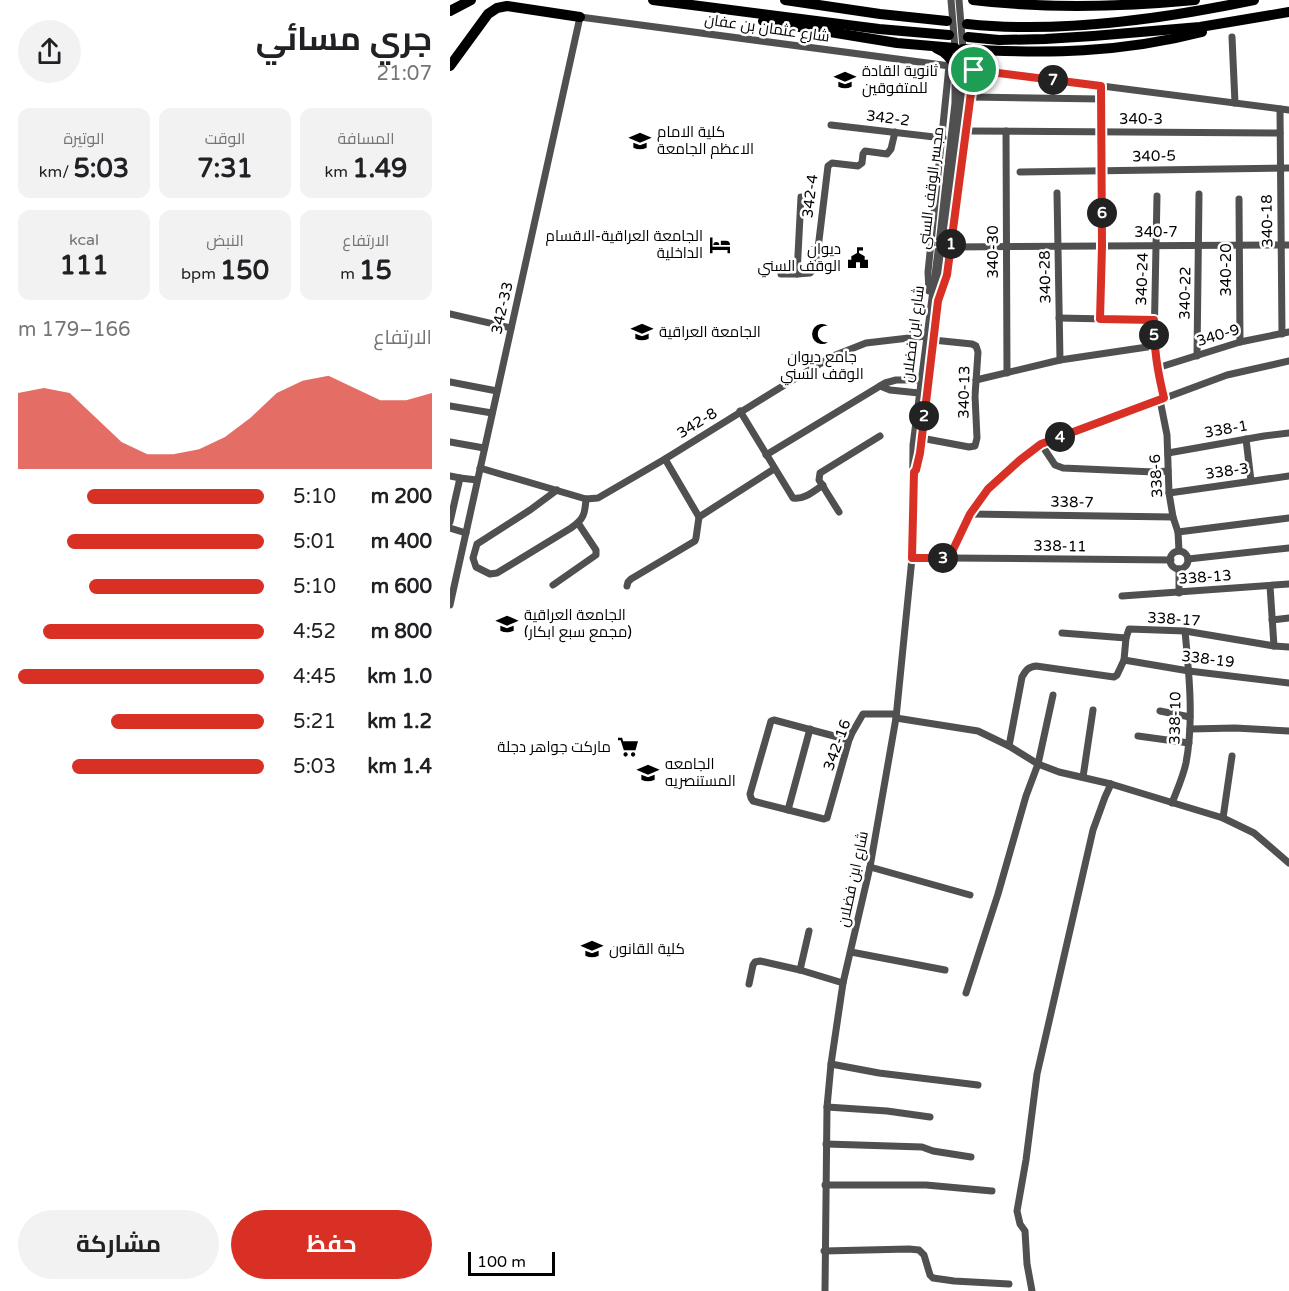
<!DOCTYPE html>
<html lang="ar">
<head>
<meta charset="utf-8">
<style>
	:root { --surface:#fff; --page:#f2f2f2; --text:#202124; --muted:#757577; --accent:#d93025 }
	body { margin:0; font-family:"Varela Round",Cairo,sans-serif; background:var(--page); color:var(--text); direction:rtl; height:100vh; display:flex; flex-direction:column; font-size:22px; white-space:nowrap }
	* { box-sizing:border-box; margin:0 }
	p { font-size:20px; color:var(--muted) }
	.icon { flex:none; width:33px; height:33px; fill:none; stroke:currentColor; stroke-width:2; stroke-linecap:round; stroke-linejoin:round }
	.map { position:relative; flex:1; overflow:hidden; direction:ltr }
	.details { display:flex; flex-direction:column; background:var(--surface); width:450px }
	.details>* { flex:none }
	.scale { position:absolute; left:18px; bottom:15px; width:87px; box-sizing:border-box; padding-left:6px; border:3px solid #000; border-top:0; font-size:16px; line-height:21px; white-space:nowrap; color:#000; -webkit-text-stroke:4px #fff; paint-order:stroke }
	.pin { position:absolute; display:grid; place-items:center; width:51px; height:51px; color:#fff; margin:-26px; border:3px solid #fff; border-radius:50%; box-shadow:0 2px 6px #0007 }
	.km { position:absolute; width:30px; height:30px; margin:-15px; border-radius:50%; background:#222; color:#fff; font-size:16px; line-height:30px; text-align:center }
	.round { display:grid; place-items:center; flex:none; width:63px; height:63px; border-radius:32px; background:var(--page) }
	.head { display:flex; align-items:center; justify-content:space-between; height:102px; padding:0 18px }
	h1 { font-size:33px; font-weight:700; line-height:45px }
	.figures { display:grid; grid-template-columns:repeat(3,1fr); gap:9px; height:102px; padding:6px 18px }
	.figures div { display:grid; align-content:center; border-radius:12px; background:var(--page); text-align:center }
	.figures b { font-size:26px; font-weight:700 }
	.figures small { font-size:16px; font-weight:400 }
	.figures p { font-size:16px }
	.chart { height:168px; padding:12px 18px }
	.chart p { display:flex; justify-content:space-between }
	.chart svg { width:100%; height:108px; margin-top:6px; fill:var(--accent); opacity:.7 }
	.cta { display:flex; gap:12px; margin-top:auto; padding:12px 18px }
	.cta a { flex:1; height:69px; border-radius:36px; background:var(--accent); color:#fff; font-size:24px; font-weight:700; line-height:69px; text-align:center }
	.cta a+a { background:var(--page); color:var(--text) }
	ul { padding:0 18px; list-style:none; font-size:20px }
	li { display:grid; grid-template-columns:96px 72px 1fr; align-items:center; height:45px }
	li i { height:15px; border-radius:8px; background:var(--accent) }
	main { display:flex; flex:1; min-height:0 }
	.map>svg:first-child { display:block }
</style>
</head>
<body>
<main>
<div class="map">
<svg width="839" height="1291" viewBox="0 0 839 1291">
	<rect width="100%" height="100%" fill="#fff"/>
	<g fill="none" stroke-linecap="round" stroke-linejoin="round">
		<!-- minor -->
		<g stroke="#505050" stroke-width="7">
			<polyline points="782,37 785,103"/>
			<polyline points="520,69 839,110"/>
			<polyline points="520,97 651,99"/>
			<polyline points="830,109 832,334"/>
			<polyline points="381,125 493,138"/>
			<polyline points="515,131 830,133"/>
			<polyline points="556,131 557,373"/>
			<polyline points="570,172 839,168"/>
			<polyline points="607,193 610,360"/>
			<polyline points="707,196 704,346 707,368 714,398"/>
			<polyline points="789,199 790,342"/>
			<polyline points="501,247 839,245"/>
			<polyline points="331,274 347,274 351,197"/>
			<polyline points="347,274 360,273 364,269 366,265 378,166 382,163 408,166 412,163 413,154 415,151 437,154 441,149 445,132"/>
			<polyline points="493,290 497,275 523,70"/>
			<polyline points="479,291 478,272 499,66"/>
			<polyline points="0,314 61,328"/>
			<polyline points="609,318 704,320"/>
			<polyline points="650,319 652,246 651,86"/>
			<polyline points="747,356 749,194"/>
			<polyline points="707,368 790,342 839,332"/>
			<polyline points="526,380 610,360 704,346"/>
			<polyline points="0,382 47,391"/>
			<polyline points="430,386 440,390 469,393"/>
			<polyline points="710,400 717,435 719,493 723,517 728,532 729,551"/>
			<polyline points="0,406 42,413"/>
			<path d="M290,411L343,498C354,500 364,491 373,485"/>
			<polyline points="471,438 519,447 525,446 527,438 525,396 528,352 526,346 522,344 483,340"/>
			<polyline points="796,439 801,481"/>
			<polyline points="0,442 34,448"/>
			<polyline points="591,444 605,465 613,468 704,472 718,471"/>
			<polyline points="718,453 814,436 839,433"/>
			<polyline points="316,455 435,383 446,380 471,380"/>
			<polyline points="30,468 136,499 148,498 215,459 341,381 383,356 416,343 476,336"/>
			<polyline points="464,472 466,470 469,453 511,103 513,49 509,0"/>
			<polyline points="0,476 10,478 0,522"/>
			<polyline points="10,478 27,480"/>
			<path d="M107,490L80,510L27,544L23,558L26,567L40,574L47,573L121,528C134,519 135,514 136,499"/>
			<polyline points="719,493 839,476"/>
			<polyline points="389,512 369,480 370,473 430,436"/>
			<polyline points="520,514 723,517"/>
			<polyline points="249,517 324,469"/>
			<polyline points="0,528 16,533"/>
			<polyline points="728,532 839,518"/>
			<circle cx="729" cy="560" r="9"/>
			<path d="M462,558H499C511,534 521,509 538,489C553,472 573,458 591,444L777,375L839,361"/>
			<polyline points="499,558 721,560"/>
			<polyline points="738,559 839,548"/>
			<polyline points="103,585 146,555 146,550 128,523"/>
			<polyline points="177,586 178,582 181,579 245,541 246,538 249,517 215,459"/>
			<polyline points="820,586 824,646"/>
			<polyline points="729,593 729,569"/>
			<polyline points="672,596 839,584"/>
			<polyline points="0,605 130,17 500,66"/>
			<polyline points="822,620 839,618"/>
			<polyline points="612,633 676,638 679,629 735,631 824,646 839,647"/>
			<polyline points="674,660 739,671 839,683"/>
			<polyline points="710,711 740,717"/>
			<polyline points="446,718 528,731 559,746 588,764 609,772 661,784 773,818 804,833 839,863"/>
			<polyline points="740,729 785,728 839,731"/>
			<polyline points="688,736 739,743"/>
			<polyline points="399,740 324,720 321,721 300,794 301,798 303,801 374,819 377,818 399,740 402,733 413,714 446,714"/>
			<path d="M559,746L572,677C576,670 578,667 586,666L664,677L667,675L674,660L676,638"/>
			<polyline points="633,777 643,710"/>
			<path d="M722,803C727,790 733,777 736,763C744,720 739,674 735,631"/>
			<polyline points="338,810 360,729"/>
			<polyline points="773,818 782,756"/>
			<polyline points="420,867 520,895"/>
			<polyline points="401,952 495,970"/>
			<polyline points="350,970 359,931"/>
			<polyline points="299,984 303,965 305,962 310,961 350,970 393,983"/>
			<polyline points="516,993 548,894 576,796 588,764 603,695"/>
			<polyline points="381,1064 429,1073 528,1085"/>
			<polyline points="377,1107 437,1111 480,1117"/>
			<polyline points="376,1144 472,1147 483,1151 521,1157"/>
			<polyline points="375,1185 476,1185 542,1191"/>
			<polyline points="374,1251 459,1249 469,1250 474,1255 480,1275 483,1278 504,1281 559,1284"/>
			<polyline points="375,1291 377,1107 381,1064 393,983 420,867 446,718 462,558 463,445 490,236 505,103 505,48 501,0"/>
			<polyline points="582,1291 577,1264 575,1231 570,1224 567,1211 576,1160 587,1074 643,830 655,797 661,784"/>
		</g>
		<!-- highway -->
		<g stroke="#000" stroke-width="10">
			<polyline points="203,0 429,29 499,35"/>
			<polyline points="335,0 430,14 497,21"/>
			<path d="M523,0C597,9 671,7 745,0"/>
			<polyline points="0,11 21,0"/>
			<polyline points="313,21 447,43 505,48"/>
			<path d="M517,24C610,34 713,19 804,0"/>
			<polyline points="518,37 549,40 595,39 643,36 750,27 839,12"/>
			<path d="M486,48C496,52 502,59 506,68"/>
			<path d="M513,49C597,54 671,53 752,32"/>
			<polyline points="0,66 38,14 47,8 57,6 130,17"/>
			<polyline points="513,69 523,57 536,51"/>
		</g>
	</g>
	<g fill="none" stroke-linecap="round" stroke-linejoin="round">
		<defs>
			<path id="route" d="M524,70L651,86L652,246L650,319L704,320C704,349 707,369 714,398L591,444L570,460L538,489L520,514L499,558H462L464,472L466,470L470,453L488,301L497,275Z"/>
		</defs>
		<!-- route casing -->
		<use href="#route" stroke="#fff" stroke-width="12"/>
		<!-- route -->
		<use href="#route" stroke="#d93025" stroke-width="8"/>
	</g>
	<!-- icons -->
	<defs>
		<symbol id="school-bare" viewBox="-9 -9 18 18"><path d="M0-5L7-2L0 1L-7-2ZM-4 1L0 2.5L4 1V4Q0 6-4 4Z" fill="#000" stroke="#fff" stroke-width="2.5" paint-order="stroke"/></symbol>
		<symbol id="university-bare" viewBox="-9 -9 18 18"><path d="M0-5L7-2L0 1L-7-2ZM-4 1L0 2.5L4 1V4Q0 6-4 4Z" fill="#000" stroke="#fff" stroke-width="2.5" paint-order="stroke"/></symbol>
		<symbol id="hotel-bare" viewBox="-9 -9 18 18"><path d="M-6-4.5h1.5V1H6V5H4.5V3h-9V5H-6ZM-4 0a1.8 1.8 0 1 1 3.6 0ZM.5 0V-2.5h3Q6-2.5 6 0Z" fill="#000" stroke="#fff" stroke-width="2.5" paint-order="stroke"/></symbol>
		<symbol id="civic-bare" viewBox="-9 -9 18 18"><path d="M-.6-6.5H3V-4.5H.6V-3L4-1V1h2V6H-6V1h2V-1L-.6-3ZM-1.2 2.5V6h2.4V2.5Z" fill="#000" stroke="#fff" stroke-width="2.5" paint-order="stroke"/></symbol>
		<symbol id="mosque-bare" viewBox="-9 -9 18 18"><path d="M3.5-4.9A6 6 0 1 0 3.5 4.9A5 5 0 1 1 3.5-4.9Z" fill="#000" stroke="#fff" stroke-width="2.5" paint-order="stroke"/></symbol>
		<symbol id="supermarket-bare" viewBox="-9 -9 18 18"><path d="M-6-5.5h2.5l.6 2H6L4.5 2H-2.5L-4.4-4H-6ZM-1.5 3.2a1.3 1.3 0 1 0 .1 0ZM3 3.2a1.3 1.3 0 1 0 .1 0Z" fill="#000" stroke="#fff" stroke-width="2.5" paint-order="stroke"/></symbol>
	</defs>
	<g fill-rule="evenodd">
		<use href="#school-bare" x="380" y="65" width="30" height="30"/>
		<use href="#university-bare" x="175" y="126" width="30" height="30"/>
		<use href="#hotel-bare" x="255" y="230" width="30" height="30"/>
		<use href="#civic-bare" x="393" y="243" width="30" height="30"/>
		<use href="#university-bare" x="177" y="317" width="30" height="30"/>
		<use href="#mosque-bare" x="357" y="319" width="30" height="30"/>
		<use href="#university-bare" x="42" y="609" width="30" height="30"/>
		<use href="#supermarket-bare" x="163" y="732" width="30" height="30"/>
		<use href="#university-bare" x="183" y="758" width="30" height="30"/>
		<use href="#university-bare" x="127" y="934" width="30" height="30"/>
	</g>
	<g text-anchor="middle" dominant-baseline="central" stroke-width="5" stroke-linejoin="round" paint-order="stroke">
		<!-- street labels -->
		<g font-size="15" fill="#000" stroke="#fff">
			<text transform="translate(317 28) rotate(8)">شارع عثمان بن عفان</text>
			<text transform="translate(438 118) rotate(7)">342-2</text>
			<text x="691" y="119">340-3</text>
			<text transform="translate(704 156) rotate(-1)">340-5</text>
			<text transform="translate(481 188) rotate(-83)">مجسر الوقف السني</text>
			<text transform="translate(360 196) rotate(-83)">342-4</text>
			<text transform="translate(817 221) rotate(-91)">340-18</text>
			<text x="706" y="232">340-7</text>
			<text transform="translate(543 252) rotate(-90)">340-30</text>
			<text transform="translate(776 270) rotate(-90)">340-20</text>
			<text transform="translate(595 277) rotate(-91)">340-28</text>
			<text transform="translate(692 279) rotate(-88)">340-24</text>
			<text transform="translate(735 293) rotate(-89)">340-22</text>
			<text transform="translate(52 308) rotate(-77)">342-33</text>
			<text transform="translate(463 334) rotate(-83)">شارع ابن فضلان</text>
			<text transform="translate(768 335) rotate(-17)">340-9</text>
			<text transform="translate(514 392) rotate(-89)">340-13</text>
			<text transform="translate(247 423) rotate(-32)">342-8</text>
			<text transform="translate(776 429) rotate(-10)">338-1</text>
			<text transform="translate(777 471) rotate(-8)">338-3</text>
			<text transform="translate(706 476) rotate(-93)">338-6</text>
			<text transform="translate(622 502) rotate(1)">338-7</text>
			<text transform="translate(610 546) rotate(1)">338-11</text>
			<text transform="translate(755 577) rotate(-4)">338-13</text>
			<text transform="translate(724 619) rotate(4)">338-17</text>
			<text transform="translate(758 659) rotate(7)">338-19</text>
			<text transform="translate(725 718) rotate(-89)">338-10</text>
			<text transform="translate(387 745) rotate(-70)">342-16</text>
			<text transform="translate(403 879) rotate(-78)">شارع ابن فضلان</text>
		</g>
		<!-- poi labels -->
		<g font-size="15" fill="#000" stroke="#fff" text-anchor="start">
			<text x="412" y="71">ثانوية القادة<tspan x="412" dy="17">للمتفوقين</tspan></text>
			<text x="207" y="132">كلية الامام<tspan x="207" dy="17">الاعظم الجامعة</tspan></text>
			<text x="253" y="236" text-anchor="end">الجامعة العراقية-الاقسام<tspan x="253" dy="17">الداخلية</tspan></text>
			<text x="391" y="249" text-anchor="end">ديوان<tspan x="391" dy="17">الوقف السني</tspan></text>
			<text x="209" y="332">الجامعة العراقية</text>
			<text x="372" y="357" text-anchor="middle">جامع ديوان<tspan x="372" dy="17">الوقف السني</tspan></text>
			<text x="74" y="615">الجامعة العراقية<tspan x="74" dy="17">(مجمع سبع ابكار)</tspan></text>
			<text x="161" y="747" text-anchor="end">ماركت جواهر دجلة</text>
			<text x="215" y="764">الجامعه<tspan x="215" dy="17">المستنصريه</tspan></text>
			<text x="159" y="949">كلية القانون</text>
		</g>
	</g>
</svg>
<div class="scale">100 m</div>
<div class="pin" style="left:524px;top:70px;background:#1e9e55"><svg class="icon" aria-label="arrive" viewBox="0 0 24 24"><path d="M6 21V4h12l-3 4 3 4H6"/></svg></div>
<b class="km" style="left:501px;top:244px">1</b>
<b class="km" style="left:474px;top:416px">2</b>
<b class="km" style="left:493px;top:558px">3</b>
<b class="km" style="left:610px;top:437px">4</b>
<b class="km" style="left:704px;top:335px">5</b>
<b class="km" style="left:652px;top:213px">6</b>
<b class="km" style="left:603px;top:80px">7</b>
</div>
<section class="details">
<div class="head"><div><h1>جري مسائي</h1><p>21:07</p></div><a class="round"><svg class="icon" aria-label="share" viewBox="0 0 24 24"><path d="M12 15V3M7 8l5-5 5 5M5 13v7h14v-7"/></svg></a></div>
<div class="figures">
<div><p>المسافة</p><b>1.49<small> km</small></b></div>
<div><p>الوقت</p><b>7:31</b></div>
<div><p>الوتيرة</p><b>5:03<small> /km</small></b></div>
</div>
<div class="figures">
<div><p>الارتفاع</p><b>15<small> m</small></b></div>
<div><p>النبض</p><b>150<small> bpm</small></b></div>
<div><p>kcal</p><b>111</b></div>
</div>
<div class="chart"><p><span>الارتفاع</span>166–179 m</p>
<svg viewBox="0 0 160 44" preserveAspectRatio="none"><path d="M0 44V13L10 11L20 13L30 23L40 33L50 38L60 38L70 36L80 31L90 23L100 13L110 8L120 6L130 11L140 16L150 16L160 13V44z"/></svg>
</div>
<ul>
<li><b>200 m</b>5:10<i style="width:72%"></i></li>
<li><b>400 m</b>5:01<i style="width:80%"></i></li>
<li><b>600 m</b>5:10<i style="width:71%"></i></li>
<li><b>800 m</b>4:52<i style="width:90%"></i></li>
<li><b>1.0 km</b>4:45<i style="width:100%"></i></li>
<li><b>1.2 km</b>5:21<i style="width:62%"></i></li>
<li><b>1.4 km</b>5:03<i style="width:78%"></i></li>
</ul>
<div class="cta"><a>حفظ</a><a>مشاركة</a></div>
</section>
</main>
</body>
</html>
